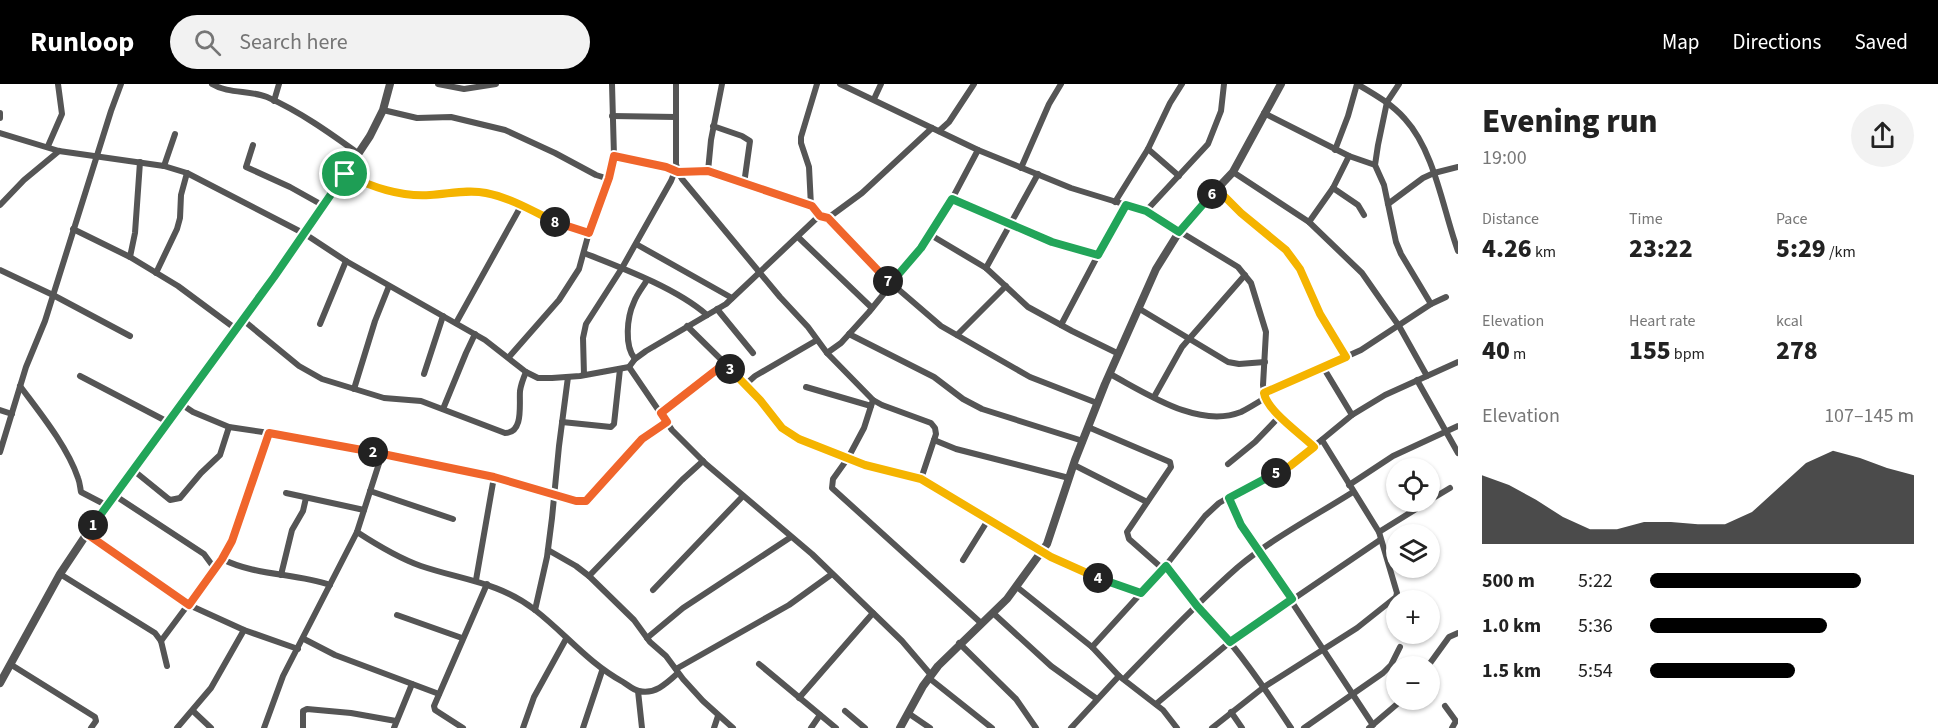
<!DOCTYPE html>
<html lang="en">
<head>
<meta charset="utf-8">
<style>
	:root { --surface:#fff; --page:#f2f2f2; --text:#222; --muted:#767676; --accent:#000 }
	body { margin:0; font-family:"Source Sans 3",sans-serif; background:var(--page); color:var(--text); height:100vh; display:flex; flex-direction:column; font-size:22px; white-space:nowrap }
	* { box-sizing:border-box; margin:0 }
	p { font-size:20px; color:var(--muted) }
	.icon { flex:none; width:33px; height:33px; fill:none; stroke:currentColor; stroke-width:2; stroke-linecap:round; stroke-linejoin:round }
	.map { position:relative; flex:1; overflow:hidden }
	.side { display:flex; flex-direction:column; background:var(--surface); width:480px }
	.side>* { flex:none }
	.controls { position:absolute; left:1386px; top:374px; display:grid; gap:12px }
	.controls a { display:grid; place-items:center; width:54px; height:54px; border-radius:50%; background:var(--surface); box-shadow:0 2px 4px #0004; font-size:30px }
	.pin { position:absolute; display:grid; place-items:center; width:51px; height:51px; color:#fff; margin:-26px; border:3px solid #fff; border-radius:50%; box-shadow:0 2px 6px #0007 }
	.km { position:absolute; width:30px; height:30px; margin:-15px; border-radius:50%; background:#222; color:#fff; font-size:16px; line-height:30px; text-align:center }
	.round { display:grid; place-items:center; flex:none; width:63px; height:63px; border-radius:32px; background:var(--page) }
	.overview { display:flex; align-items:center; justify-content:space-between; height:102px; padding:0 24px }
	h1 { font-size:33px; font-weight:800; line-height:45px }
	.metrics { display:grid; grid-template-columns:repeat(3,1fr); gap:9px; height:102px; padding:6px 24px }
	.metrics div { display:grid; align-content:center }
	.metrics b { font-size:26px; font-weight:800 }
	.metrics small { font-size:16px; font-weight:400 }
	.metrics p { font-size:16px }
	.chart { height:168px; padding:12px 24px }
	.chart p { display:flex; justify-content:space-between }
	.chart svg { width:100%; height:108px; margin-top:6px; fill:var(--accent); opacity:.7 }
	ul { padding:0 24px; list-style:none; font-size:20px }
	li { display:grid; grid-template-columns:96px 72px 1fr; align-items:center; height:45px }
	li i { height:15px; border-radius:8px; background:var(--accent) }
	header { display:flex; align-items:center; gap:36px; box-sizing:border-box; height:84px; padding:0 30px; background:var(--accent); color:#fff }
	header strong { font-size:28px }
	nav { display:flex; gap:33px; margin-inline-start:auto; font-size:21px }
	.search { width:420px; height:54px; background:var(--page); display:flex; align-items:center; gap:15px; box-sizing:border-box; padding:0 21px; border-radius:33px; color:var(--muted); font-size:22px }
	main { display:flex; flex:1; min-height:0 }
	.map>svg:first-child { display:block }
</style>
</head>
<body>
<header>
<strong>Runloop</strong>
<div class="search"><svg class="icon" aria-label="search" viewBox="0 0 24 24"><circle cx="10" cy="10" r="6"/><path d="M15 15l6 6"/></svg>Search here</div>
<nav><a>Map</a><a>Directions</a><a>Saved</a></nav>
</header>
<main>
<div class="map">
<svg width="1458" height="644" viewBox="0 0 1458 644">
	<rect width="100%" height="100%" fill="#fff"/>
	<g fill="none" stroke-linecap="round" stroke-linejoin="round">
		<!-- minor -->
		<g stroke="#555" stroke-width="6">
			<path d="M212,0C228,10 250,6 267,13C299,27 330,49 359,70"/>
			<polyline points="438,0 464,5 496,0"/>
			<polyline points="676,0 676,80 678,88 682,95 780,213 808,243 827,269 873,316 882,321 931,339 935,344 936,350 921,395 1041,468"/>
			<polyline points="840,0 978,66 1071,104 1146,127 1238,183 1251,199 1266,248 1263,301 1265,314 1274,327 1314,363"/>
			<polyline points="1399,0 1387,18 1378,61 1375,81 1384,101 1396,158 1401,170 1431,220"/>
			<polyline points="874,15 881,0"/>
			<polyline points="274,17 279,0"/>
			<polyline points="383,26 417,34 451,33 505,46 555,69 596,91 609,95"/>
			<polyline points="0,29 0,34"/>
			<polyline points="1264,29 1349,72 1375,81"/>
			<polyline points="612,32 676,33"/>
			<polyline points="713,42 742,52 750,57 744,100"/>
			<polyline points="939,47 949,38 974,0"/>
			<polyline points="0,49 59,67 164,82 187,89 305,150 346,177 485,256 526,288 538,294 552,294 580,292 629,283 635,275 646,267 726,220 820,131 828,134 862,109 932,44"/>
			<polyline points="253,61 246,83 290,103 324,122"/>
			<polyline points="48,62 62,30 58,0"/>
			<polyline points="1148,65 1179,92"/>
			<path d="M1335,66L1348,32L1357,0C1374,10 1392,20 1405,35C1435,68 1443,126 1458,167"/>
			<polyline points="614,72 666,83 678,88 708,87 760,106 803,117 811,122 820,131"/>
			<polyline points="164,82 175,50"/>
			<polyline points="1021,84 1049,20 1061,0"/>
			<polyline points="708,87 711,56 722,0"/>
			<polyline points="1233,88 1309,138 1362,189 1399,242 1427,292"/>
			<path d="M345,90C372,103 400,113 430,111C448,110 467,105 485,109C522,115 553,140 589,149"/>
			<polyline points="1333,104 1358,121 1364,131"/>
			<polyline points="1217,105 1241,129 1286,166 1301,185 1320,230 1346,273"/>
			<polyline points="952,115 1052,158 1098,171"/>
			<polyline points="1115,118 1148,65 1170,19 1182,0"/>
			<polyline points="1388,120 1423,94 1434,89 1458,83"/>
			<polyline points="0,121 24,96 59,67"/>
			<polyline points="811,122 809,83 801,59 801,53 817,0"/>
			<polyline points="1146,127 1208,60 1221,27 1224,0"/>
			<polyline points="828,134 891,199 941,242 1030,293 1097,319"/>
			<polyline points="1309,138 1333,104 1349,72"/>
			<polyline points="73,145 130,173 178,202 236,245"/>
			<polyline points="929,150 986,184 1028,223 1072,247 1119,270"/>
			<polyline points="798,153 872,224"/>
			<polyline points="636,160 732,214"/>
			<path d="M584,169C622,184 676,204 707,231"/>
			<polyline points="130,173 135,149 140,78"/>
			<polyline points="986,184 1038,90"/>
			<polyline points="0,186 53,211 130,252"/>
			<polyline points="156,189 177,145 180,134 181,111 187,89"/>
			<polyline points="1138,224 1228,278 1239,280 1265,278"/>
			<polyline points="717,225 753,269"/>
			<path d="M243,236L299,282L322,295L384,314L421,317L505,349C524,349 519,320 520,307C521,300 523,295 526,288"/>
			<polyline points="456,239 521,122"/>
			<polyline points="320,240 346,177"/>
			<polyline points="1061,241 1098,171 1126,121"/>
			<polyline points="687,242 746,300 782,344 799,355 865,381 921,395"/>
			<polyline points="849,250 934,293 963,315 982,325 1083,357"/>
			<polyline points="957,251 1006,202"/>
			<polyline points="827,269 841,259 869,228 921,164 952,115 978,66"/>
			<polyline points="509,273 559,216 579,185 591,141 609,95 614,72 612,0"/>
			<path d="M635,275C624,262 627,233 634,218C637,210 643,203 647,196"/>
			<polyline points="629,283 672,346 706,380 812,470 902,557 931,591"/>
			<polyline points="1323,283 1352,331"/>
			<polyline points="424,290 443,232"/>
			<path d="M1110,290C1146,309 1198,345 1241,328C1249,324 1257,319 1265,314"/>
			<polyline points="584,291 583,254 586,240 622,184 671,97 675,87"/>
			<polyline points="80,292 168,338"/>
			<polyline points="1417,296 1458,369"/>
			<polyline points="746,300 755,292 817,256"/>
			<path d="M20,302C40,329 67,362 78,394C80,399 80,403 81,408L106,421"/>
			<polyline points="806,303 871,322"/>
			<polyline points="354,305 375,237 389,202"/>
			<polyline points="1265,309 1361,266 1431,220 1446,213"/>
			<polyline points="1154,313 1182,263 1245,191"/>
			<polyline points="873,316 864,344 848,374 833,395 832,404 981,539"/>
			<polyline points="181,320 193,328 229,343 297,353 440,381 494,393 582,418 586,417 593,411 642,355 667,338"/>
			<polyline points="443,325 466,269 475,250"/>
			<polyline points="0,326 12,330"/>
			<polyline points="661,329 724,280"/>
			<polyline points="562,338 611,343 614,340 620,285"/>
			<polyline points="1088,343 1170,378 1171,383 1127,448 1129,455 1163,485"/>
			<polyline points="934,356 956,365 1069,394"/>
			<polyline points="0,368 26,283 45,237 111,27 121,0"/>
			<polyline points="1228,380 1255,358 1280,332"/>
			<polyline points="1074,381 1147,418"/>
			<polyline points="133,386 170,416 180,414 201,389 220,371 229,343"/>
			<polyline points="1349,401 1393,372 1458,342"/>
			<polyline points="370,407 453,435"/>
			<polyline points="286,409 364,426"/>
			<polyline points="114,411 204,470 215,485"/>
			<polyline points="1229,414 1241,441 1373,641"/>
			<polyline points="1430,416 1450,404"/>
			<path d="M357,448C377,461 398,474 421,482C462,496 499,498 535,526C566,550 587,578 623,598C628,601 633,606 639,607C655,611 667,599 678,589"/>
			<polyline points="1379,448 1429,417"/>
			<polyline points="87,450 189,521 244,546 298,565"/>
			<polyline points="548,466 576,482 589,492 634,536 650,558 666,572 683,595 703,617 733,644"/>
			<polyline points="1042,467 1064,480 1141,509"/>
			<path d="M222,475C256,492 295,489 330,501"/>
			<polyline points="963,476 988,436"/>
			<path d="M1166,482C1187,509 1210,534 1232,561C1253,587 1272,615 1291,644"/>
			<polyline points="60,490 155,549 161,557 167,582"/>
			<polyline points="281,491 292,446 303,427 306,414"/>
			<polyline points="589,492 682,396 703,377"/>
			<polyline points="476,496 494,393"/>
			<polyline points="1017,503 1092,563 1119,592 1163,626 1177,644"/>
			<polyline points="653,506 743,412"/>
			<polyline points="535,526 547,473 552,434 559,362 568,293"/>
			<polyline points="993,529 1051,582 1097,615"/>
			<polyline points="397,531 462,554"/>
			<polyline points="647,554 683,524 791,453"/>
			<polyline points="304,555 335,571 439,610"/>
			<polyline points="161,557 222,475 232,457 269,349"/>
			<polyline points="959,559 1016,615 1036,644"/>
			<polyline points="1092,563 1163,485 1205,432 1219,419 1245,404 1290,382 1352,331 1385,311 1458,278"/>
			<polyline points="10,580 95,633 96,637 91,644"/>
			<polyline points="759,580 836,644"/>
			<polyline points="1428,582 1449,553 1458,549"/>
			<polyline points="676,585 789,521 832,490"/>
			<polyline points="929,594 992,644"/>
			<path d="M1124,595C1161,557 1198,518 1238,483C1273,454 1315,432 1353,408"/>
			<polyline points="638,607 642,644"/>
			<polyline points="799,614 873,529"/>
			<polyline points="1156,620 1230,558 1380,456"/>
			<polyline points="1445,622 1456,637 1452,644"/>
			<polyline points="193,627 211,644"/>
			<polyline points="845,627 865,644"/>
			<polyline points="1231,628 1242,644"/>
			<polyline points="908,629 930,644"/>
			<polyline points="177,644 211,604 244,546"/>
			<polyline points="264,644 283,592 357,448 382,370"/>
			<polyline points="303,644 303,627 307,625 351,629 396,637"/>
			<polyline points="394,644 412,600"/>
			<polyline points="463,644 435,626 434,622 487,500"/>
			<polyline points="523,644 534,613 566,555"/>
			<polyline points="583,644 602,587"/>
			<polyline points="714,644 718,632"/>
			<polyline points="811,644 820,631"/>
			<polyline points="1071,644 1119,592"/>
			<polyline points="1212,644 1264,603 1357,544 1396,513 1397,509 1379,448 1322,356"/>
			<polyline points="1304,644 1383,589 1391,581 1400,563"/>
			<polyline points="1369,644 1403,615"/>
		</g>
		<!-- tertiary -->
		<g stroke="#555" stroke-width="8">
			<polyline points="0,599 60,490 106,421 206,287 305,150 370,52 383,26 390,0"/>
			<polyline points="900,644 923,602 938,582 1007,515 1047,460 1075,376 1105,300 1156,185 1179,148 1198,125 1233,88 1281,0"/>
		</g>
	</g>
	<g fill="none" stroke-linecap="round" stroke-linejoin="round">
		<defs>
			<polyline id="split-1" points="93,441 274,193 345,90"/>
			<polyline id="split-2" points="93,441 87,450 189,521 222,475 232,457 269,349 373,368"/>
			<polyline id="split-3" points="373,368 494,393 576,417 586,417 642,355 667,338 661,329 724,280 730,285"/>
			<polyline id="split-4" points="730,285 760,316 782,344 799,355 865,381 921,395 1051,473 1098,494"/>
			<polyline id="split-5" points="1098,494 1141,509 1166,482 1197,522 1230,558 1292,515 1241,441 1229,414 1276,389"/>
			<path id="split-6" d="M1212,110L1217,105L1241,129L1286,166L1300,185L1320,230L1346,273L1264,309C1267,327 1301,350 1314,363L1290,382L1276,389"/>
			<polyline id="split-7" points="888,197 891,199 921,164 952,115 1052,158 1098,171 1126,121 1146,127 1179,148 1212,110"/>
			<polyline id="split-8" points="555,138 589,149 609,94 614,72 666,83 678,88 708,87 812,122 820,132 828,134 888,197"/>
			<path id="split-9" d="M345,90C372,103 400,113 430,111C449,110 468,105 486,109C511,114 533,127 555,138"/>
		</defs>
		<!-- split-1 casing -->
		<use href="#split-1" stroke="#fff" stroke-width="12"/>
		<!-- split-2 casing -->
		<use href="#split-2" stroke="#fff" stroke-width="12"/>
		<!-- split-3 casing -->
		<use href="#split-3" stroke="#fff" stroke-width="12"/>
		<!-- split-4 casing -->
		<use href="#split-4" stroke="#fff" stroke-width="12"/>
		<!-- split-5 casing -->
		<use href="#split-5" stroke="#fff" stroke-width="12"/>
		<!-- split-6 casing -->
		<use href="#split-6" stroke="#fff" stroke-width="12"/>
		<!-- split-7 casing -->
		<use href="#split-7" stroke="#fff" stroke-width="12"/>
		<!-- split-8 casing -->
		<use href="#split-8" stroke="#fff" stroke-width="12"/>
		<!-- split-9 casing -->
		<use href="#split-9" stroke="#fff" stroke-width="12"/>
		<!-- split-1 -->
		<use href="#split-1" stroke="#22a559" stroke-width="8"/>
		<!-- split-2 -->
		<use href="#split-2" stroke="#f0652b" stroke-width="8"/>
		<!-- split-3 -->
		<use href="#split-3" stroke="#f0652b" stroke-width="8"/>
		<!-- split-4 -->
		<use href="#split-4" stroke="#f5b400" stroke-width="8"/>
		<!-- split-5 -->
		<use href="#split-5" stroke="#22a559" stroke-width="8"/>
		<!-- split-6 -->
		<use href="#split-6" stroke="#f5b400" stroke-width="8"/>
		<!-- split-7 -->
		<use href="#split-7" stroke="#22a559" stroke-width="8"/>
		<!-- split-8 -->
		<use href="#split-8" stroke="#f0652b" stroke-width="8"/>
		<!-- split-9 -->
		<use href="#split-9" stroke="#f5b400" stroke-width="8"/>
	</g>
</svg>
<div class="controls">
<a><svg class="icon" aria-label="locate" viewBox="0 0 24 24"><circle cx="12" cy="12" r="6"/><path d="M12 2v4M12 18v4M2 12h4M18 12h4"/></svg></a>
<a><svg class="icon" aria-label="layers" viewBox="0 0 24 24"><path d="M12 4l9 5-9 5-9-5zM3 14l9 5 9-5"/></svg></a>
<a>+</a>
<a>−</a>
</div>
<div class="pin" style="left:345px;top:90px;background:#1e9e55"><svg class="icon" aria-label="arrive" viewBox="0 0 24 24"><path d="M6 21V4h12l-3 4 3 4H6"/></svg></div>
<b class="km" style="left:93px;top:441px">1</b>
<b class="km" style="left:373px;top:368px">2</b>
<b class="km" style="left:730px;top:285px">3</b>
<b class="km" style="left:1098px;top:494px">4</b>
<b class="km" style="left:1276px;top:389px">5</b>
<b class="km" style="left:1212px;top:110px">6</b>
<b class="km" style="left:888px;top:197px">7</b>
<b class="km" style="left:555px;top:138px">8</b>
</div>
<section class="side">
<div class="overview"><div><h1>Evening run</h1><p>19:00</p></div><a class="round"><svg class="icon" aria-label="share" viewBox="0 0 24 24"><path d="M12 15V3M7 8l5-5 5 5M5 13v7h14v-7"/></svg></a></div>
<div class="metrics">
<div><p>Distance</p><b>4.26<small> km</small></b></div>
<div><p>Time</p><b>23:22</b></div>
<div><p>Pace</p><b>5:29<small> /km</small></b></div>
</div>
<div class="metrics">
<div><p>Elevation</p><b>40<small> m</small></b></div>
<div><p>Heart rate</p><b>155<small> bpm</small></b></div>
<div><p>kcal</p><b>278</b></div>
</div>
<div class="chart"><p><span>Elevation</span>107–145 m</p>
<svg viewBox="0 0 160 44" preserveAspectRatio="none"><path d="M0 44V16L10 20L20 26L30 33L40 38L50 38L60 35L70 35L80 36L90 36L100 31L110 21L120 11L130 6L140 9L150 13L160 16V44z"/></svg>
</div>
<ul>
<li><b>500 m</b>5:22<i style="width:80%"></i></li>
<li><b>1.0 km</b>5:36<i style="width:67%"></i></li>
<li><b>1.5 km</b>5:54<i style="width:55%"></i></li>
</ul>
</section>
</main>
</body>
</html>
